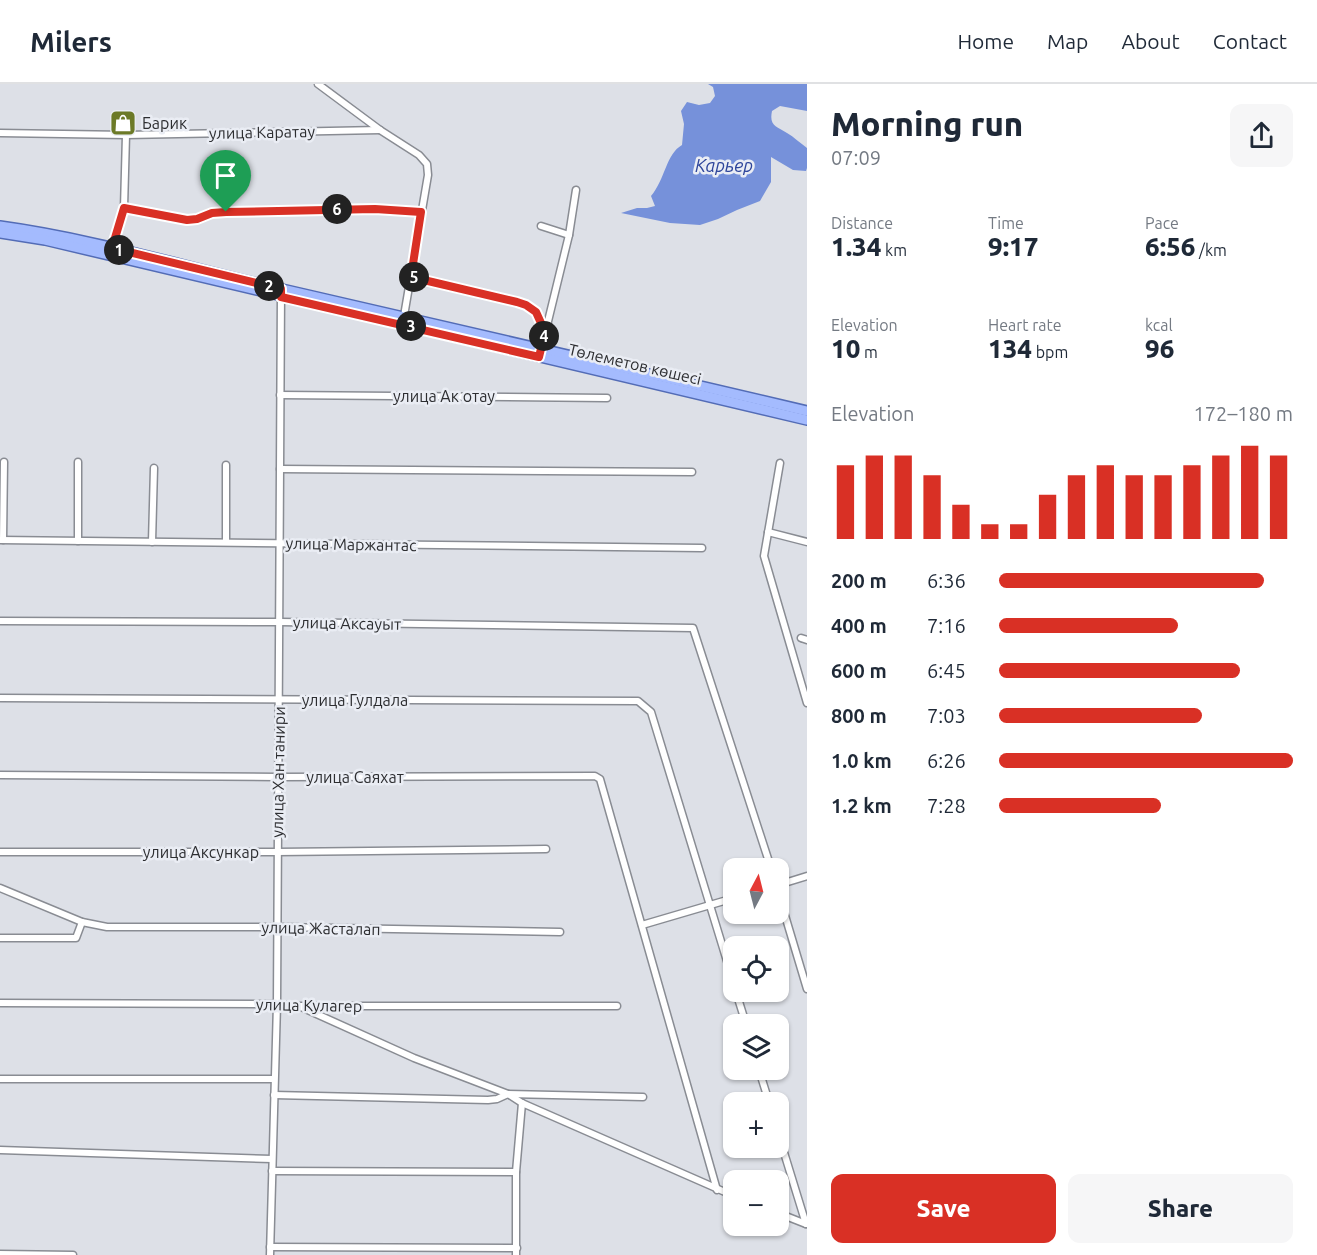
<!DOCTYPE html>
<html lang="en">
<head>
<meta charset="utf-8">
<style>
	:root { --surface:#fff; --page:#f6f6f7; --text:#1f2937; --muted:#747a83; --line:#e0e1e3; --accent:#d93025 }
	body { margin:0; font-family:Ubuntu,sans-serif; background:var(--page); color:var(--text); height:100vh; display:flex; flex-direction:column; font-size:22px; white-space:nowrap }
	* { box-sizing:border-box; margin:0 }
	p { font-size:20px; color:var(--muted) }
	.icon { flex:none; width:33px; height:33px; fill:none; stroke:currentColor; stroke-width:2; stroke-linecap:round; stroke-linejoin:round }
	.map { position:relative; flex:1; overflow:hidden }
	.details { display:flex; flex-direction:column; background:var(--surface); width:510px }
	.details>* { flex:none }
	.needle { width:39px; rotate:7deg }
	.tools { position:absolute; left:723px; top:774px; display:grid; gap:12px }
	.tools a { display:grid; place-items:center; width:66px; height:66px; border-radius:12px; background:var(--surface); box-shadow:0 2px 4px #0004; font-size:30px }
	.pin { position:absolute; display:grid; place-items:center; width:51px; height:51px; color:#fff; margin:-62px -26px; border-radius:50% 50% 50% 0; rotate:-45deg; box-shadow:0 0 6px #0007 }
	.pin .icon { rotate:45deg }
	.km { position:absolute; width:30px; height:30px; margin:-15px; border-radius:50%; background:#222; color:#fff; font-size:16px; line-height:30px; text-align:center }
	.round { display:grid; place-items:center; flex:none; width:63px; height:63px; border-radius:12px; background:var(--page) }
	.headline { display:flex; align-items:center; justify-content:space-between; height:102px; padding:0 24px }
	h1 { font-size:33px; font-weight:800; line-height:45px }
	.stats { display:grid; grid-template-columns:repeat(3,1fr); gap:9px; height:102px; padding:6px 24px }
	.stats div { display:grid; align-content:center }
	.stats b { font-size:26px; font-weight:800 }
	.stats small { font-size:16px; font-weight:400 }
	.stats p { font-size:16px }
	.chart { height:168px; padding:12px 24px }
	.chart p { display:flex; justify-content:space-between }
	.chart svg { width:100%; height:108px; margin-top:6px; stroke:var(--accent); stroke-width:6 }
	.primary-button { display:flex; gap:12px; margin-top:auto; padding:12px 24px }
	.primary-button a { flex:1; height:69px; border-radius:12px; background:var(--accent); color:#fff; font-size:24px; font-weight:800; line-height:69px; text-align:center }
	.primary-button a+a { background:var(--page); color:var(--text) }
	ul { padding:0 24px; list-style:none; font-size:20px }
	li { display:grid; grid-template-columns:96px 72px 1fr; align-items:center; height:45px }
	li i { height:15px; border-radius:8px; background:var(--accent) }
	header { display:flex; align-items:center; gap:36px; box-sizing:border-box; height:84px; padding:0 30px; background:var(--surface); border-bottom:2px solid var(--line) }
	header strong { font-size:28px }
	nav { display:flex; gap:33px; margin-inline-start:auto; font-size:21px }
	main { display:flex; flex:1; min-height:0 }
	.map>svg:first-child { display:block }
</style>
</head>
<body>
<header>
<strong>Milers</strong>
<nav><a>Home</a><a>Map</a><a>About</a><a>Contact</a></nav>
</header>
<main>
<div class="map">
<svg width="807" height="1171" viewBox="0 0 807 1171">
	<rect width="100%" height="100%" fill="#dde0e7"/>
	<!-- water -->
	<path fill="#7691da" d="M708,0H807V27L780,22L772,27C769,42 776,42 787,49C794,53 800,59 807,64V84L806,87L793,86L771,73V98L760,117L737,126L718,135L700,141L670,139L621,129L637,124H647L655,122L651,112C665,96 666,70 682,61L684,40L681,27L687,18L699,21L710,19L715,12L713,3Z"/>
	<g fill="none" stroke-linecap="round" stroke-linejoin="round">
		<defs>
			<g id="minor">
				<polyline points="318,0 380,46 419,71 427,80 428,91 404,232"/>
				<polyline points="0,49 126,51 380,46"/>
				<polyline points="124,124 191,136 212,129 226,127 375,125 421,127"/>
				<polyline points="541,142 569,151"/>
				<polyline points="112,164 124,124 126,51"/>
				<polyline points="411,193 526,221 536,228 545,247"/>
				<polyline points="541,266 569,151 576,106"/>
				<polyline points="280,311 607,314"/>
				<polyline points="780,379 764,472 807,619"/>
				<polyline points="280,385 692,388"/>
				<polyline points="768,448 807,458"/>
				<polyline points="0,456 702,464"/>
				<polyline points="3,456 4,378"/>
				<polyline points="78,457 78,378"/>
				<polyline points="152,458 154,384"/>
				<polyline points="226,458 226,381"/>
				<polyline points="0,537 280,538 693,544 771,784"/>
				<polyline points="801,554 807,556"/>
				<polyline points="0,614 638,617 651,628 734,900"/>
				<polyline points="0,691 278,693 595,692 600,695 717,1106"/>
				<polyline points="0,768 277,768 546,765"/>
				<polyline points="778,801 807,792"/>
				<polyline points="0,804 82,838 107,843 277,843 560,848"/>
				<polyline points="778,808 807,905"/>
				<polyline points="642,841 734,814"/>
				<polyline points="0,854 76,854 82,838"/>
				<polyline points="736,908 746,940"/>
				<polyline points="0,919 277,920 298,922 617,922"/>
				<polyline points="301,923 414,974 508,1010 522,1019 734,1112"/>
				<polyline points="759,986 769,1018"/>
				<polyline points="0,995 274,995"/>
				<polyline points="274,1011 488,1016 497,1015 508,1010 643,1013"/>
				<polyline points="778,1049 806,1140 807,1140"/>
				<polyline points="0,1066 272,1075"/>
				<polyline points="272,1087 516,1088"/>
				<polyline points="778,1129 806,1140"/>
				<polyline points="270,1163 517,1164"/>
				<polyline points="0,1170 73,1171"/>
				<polyline points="270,1171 277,920 281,208"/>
				<polyline points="516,1171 516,1088 522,1019"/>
			</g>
			<g id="primary">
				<path d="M0,142C95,155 189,184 282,205C458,245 632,286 807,327"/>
				<polyline points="0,149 45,156 807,336"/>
			</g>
		</defs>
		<!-- minor casing -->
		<use href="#minor" stroke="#898c93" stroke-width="9"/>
		<!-- primary casing -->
		<use href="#primary" stroke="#536cb6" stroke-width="12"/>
		<!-- minor -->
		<use href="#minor" stroke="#fff" stroke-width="6"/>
		<!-- primary -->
		<use href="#primary" stroke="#a4bbfe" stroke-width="9"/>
	</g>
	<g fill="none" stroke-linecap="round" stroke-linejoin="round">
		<defs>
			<polygon id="route" points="124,124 187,136 197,135 212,129 226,128 375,125 421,128 411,193 517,218 526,221 536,228 545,248 539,273 281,213 281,205 112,164"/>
		</defs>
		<!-- route casing -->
		<use href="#route" stroke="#fff" stroke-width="12"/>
		<!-- route -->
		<use href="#route" stroke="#d93025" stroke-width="8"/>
	</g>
	<!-- icons -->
	<defs>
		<symbol id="shop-square" viewBox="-11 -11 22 22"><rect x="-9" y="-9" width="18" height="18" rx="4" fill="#6c7a27" stroke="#eaedf4"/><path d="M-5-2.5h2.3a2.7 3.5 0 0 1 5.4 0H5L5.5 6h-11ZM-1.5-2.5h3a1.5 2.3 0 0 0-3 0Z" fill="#fff"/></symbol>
	</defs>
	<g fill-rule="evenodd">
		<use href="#shop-square" x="108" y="24" width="30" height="30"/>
	</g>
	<g text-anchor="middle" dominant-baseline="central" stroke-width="5" stroke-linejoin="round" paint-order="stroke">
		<!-- poi labels -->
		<g font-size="16" fill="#2d2e31" stroke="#eaedf4" text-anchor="start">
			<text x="142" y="39">Барик</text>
		</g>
		<!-- street labels -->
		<g font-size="16" fill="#2d2e31" stroke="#eaedf4">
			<text transform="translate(262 48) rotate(-1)">улица Каратау</text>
			<text transform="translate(635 280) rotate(13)">Төлеметов көшесі</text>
			<text x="444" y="312">улица Ак отау</text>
			<text transform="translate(351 460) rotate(1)">улица Маржантас</text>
			<text transform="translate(347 539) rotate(1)">улица Аксауыт</text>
			<text x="355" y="616">улица Гулдала</text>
			<text transform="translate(278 688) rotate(-89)">улица Хан танири</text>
			<text x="355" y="693">улица Саяхат</text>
			<text x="201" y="768">улица Аксункар</text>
			<text transform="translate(321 844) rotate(1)">улица Жасталап</text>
			<text transform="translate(309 921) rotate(1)">улица Кулагер</text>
		</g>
		<!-- water labels -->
		<g font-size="18" font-style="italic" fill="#2e459b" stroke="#eaedf4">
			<text x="724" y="81">Карьер</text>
		</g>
	</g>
</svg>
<div class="tools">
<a><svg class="needle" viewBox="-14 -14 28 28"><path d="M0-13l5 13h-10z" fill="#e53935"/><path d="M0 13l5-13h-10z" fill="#747a83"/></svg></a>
<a><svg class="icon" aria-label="locate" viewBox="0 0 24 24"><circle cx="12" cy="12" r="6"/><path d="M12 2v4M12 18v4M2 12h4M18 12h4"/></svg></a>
<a><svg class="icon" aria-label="layers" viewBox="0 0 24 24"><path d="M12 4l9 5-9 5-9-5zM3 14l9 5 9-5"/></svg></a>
<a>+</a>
<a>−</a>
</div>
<div class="pin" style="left:226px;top:128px;background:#1e9e55"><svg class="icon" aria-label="arrive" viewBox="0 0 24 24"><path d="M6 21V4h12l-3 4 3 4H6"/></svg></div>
<b class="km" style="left:119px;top:166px">1</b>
<b class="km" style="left:269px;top:202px">2</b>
<b class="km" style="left:411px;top:242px">3</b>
<b class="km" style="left:544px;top:252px">4</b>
<b class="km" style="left:414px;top:193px">5</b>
<b class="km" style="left:337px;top:125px">6</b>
</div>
<section class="details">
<div class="headline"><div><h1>Morning run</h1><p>07:09</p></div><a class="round"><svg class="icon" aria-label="share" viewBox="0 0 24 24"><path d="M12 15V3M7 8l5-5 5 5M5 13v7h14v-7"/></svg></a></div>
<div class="stats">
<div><p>Distance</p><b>1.34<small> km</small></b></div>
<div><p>Time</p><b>9:17</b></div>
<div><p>Pace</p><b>6:56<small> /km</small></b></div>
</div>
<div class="stats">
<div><p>Elevation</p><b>10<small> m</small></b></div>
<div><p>Heart rate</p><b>134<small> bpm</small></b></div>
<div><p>kcal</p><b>96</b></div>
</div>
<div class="chart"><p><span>Elevation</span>172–180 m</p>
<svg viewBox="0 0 160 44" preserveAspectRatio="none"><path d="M5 44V14M15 44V10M25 44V10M35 44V18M45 44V30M55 44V38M65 44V38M75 44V26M85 44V18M95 44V14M105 44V18M115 44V18M125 44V14M135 44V10M145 44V6M155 44V10"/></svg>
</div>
<ul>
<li><b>200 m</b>6:36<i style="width:90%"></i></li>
<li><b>400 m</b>7:16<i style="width:61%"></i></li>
<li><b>600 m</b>6:45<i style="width:82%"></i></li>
<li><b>800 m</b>7:03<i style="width:69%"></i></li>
<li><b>1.0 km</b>6:26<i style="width:100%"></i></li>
<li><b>1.2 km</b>7:28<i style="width:55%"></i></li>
</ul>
<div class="primary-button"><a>Save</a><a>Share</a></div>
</section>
</main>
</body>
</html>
